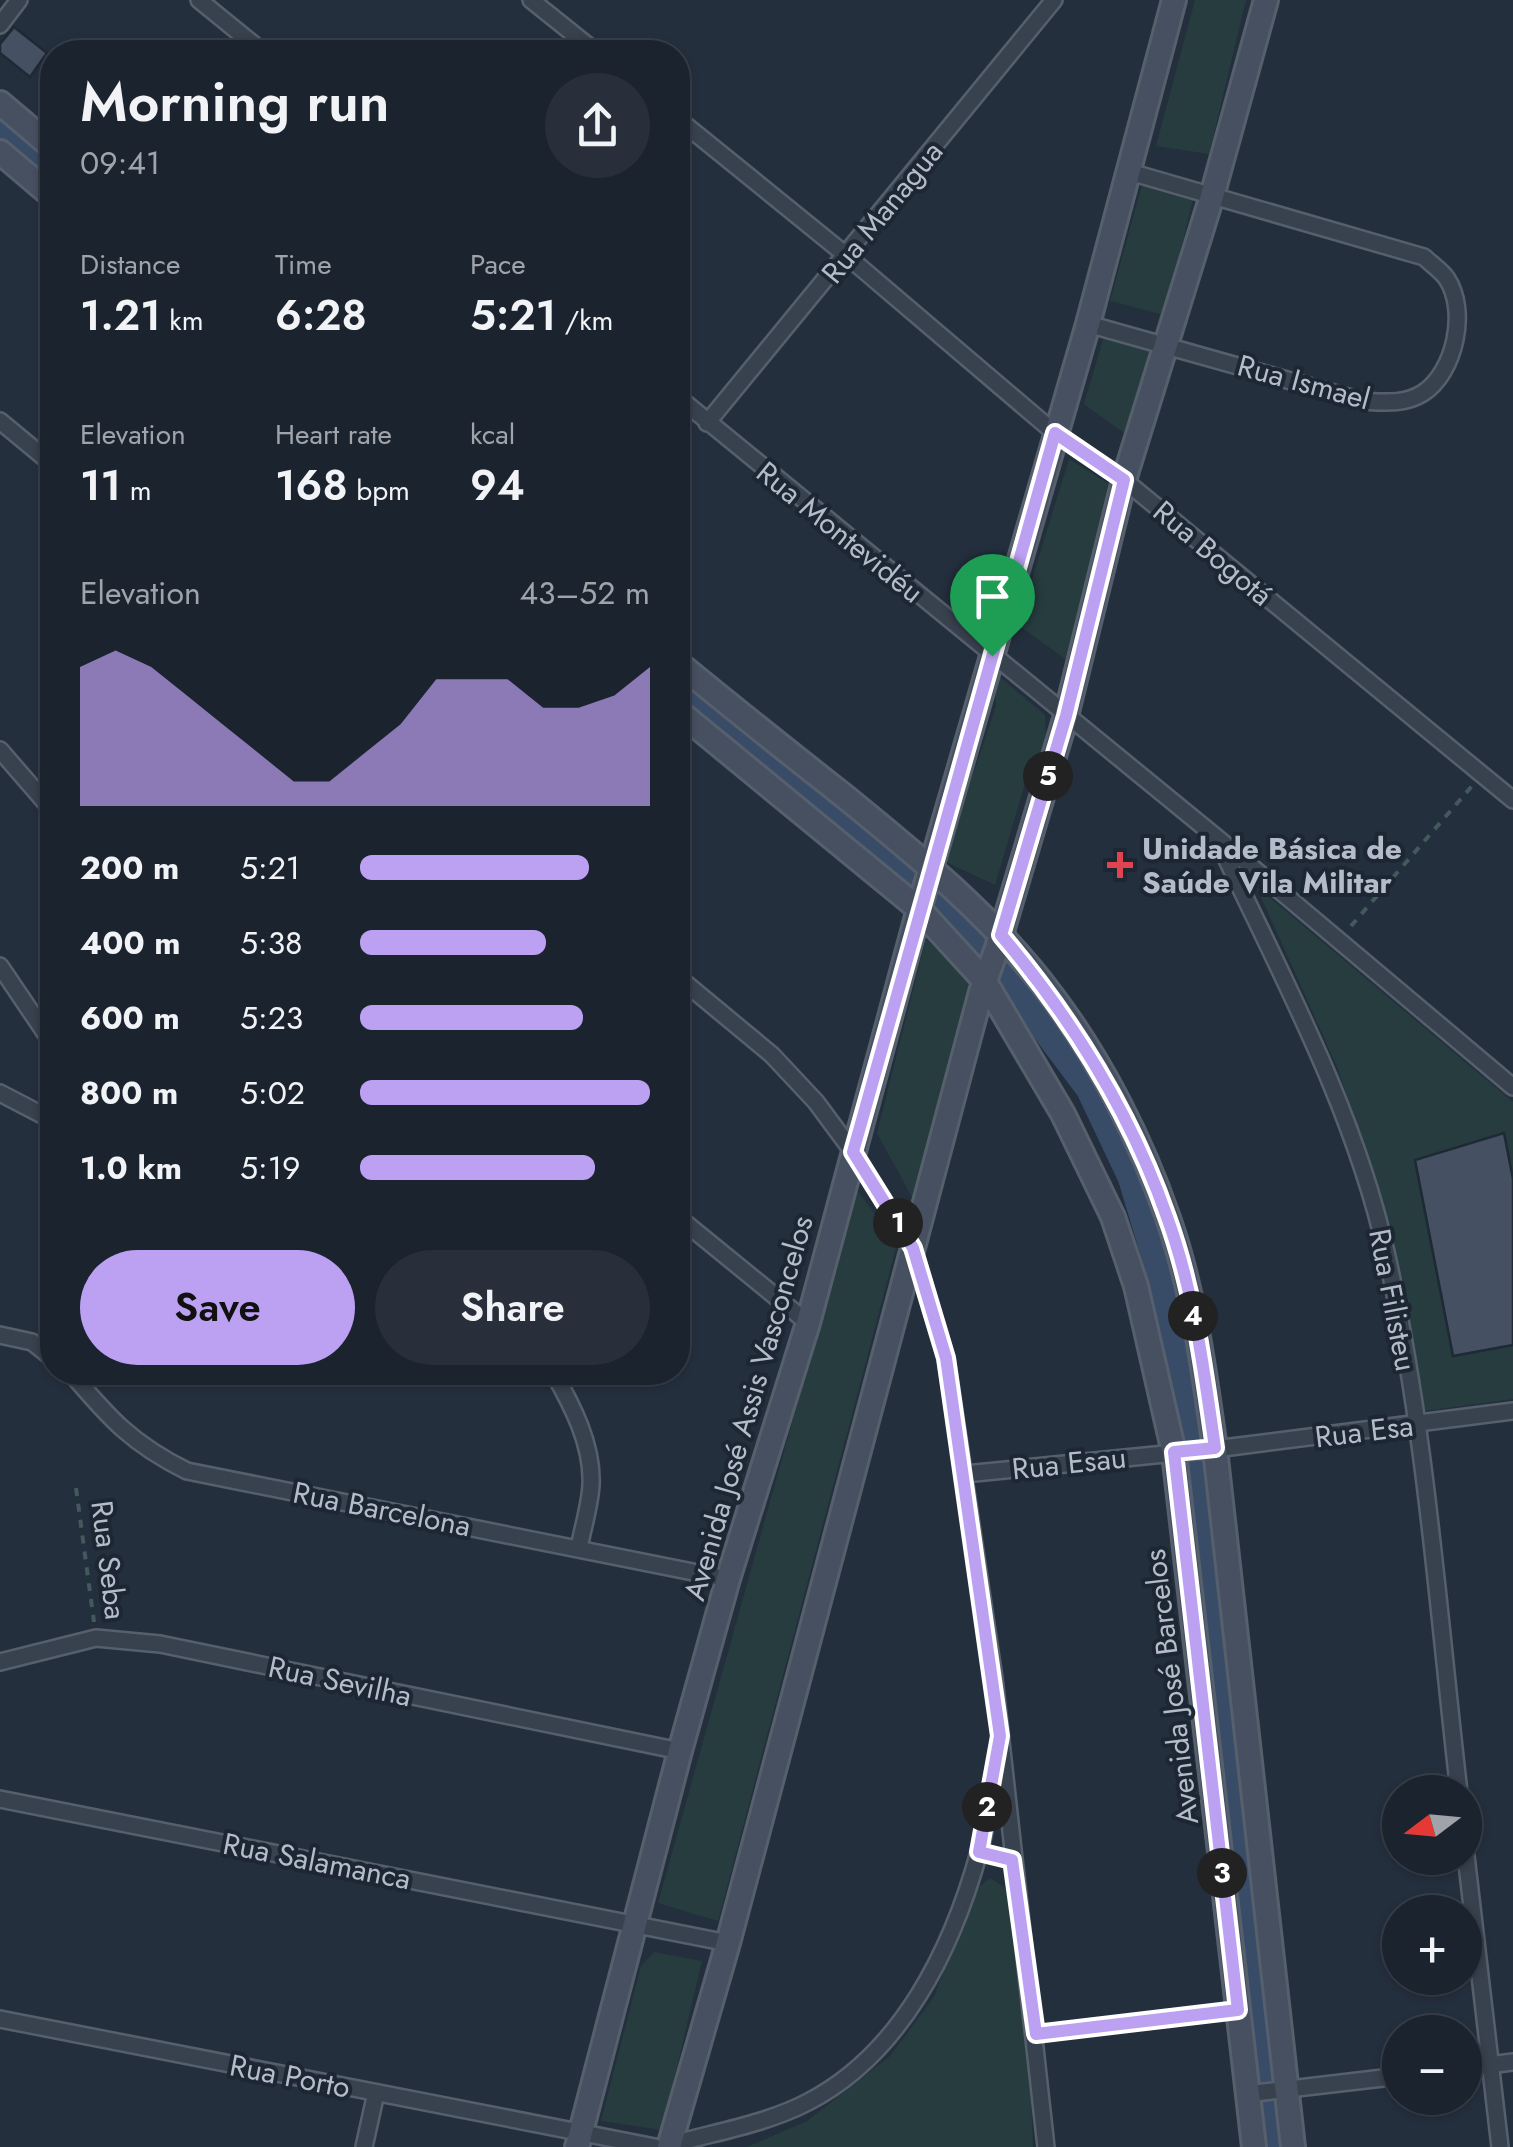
<!DOCTYPE html>
<html lang="en">
<head>
<meta charset="utf-8">
<style>
	:root { --surface:#1b232e; --page:#282f3a; --text:#f1f3f6; --muted:#a0a4aa; --line:#39404a; --accent:#bca0f2 }
	body { margin:0; font-family:Jost,sans-serif; background:var(--page); color:var(--text); height:100vh; display:flex; flex-direction:column; font-size:38px; white-space:nowrap }
	* { box-sizing:border-box; margin:0 }
	p { font-size:32px; color:var(--muted) }
	.icon { flex:none; width:55px; height:55px; fill:none; stroke:currentColor; stroke-width:2; stroke-linecap:round; stroke-linejoin:round }
	.map { position:relative; flex:1; overflow:hidden }
	.panel { position:absolute; left:40px; top:40px; width:650px; height:1345px; display:flex; flex-direction:column; background:var(--surface); border-radius:40px; box-shadow:0 2px 8px #0004,0 0 0 2px var(--line) }
	.panel>* { flex:none }
	.needle { width:65px; rotate:254deg }
	.fabs { position:absolute; left:1382px; top:1775px; display:grid; gap:20px }
	.fabs a { display:grid; place-items:center; width:100px; height:100px; border-radius:50%; background:var(--surface); box-shadow:0 2px 8px #0004,0 0 0 2px var(--line); font-size:50px }
	.pin { position:absolute; display:grid; place-items:center; width:85px; height:85px; color:#fff; margin:-102px -42px; border-radius:50% 50% 50% 0; rotate:-45deg; box-shadow:0 0 10px #0007 }
	.pin .icon { rotate:45deg }
	.km { position:absolute; width:50px; height:50px; margin:-25px; border-radius:50%; background:#222; color:#fff; font-size:28px; line-height:50px; text-align:center }
	.round { display:grid; place-items:center; flex:none; width:105px; height:105px; border-radius:52px; background:var(--page) }
	.headline { display:flex; align-items:center; justify-content:space-between; height:170px; padding:0 40px }
	h1 { font-size:55px; font-weight:600; line-height:75px }
	.metrics { display:grid; grid-template-columns:repeat(3,1fr); gap:15px; height:170px; padding:10px 40px }
	.metrics div { display:grid; align-content:center }
	.metrics b { font-size:42px; font-weight:600 }
	.metrics small { font-size:28px; font-weight:400 }
	.metrics p { font-size:28px }
	.chart { height:280px; padding:20px 40px }
	.chart p { display:flex; justify-content:space-between }
	.chart svg { width:100%; height:180px; margin-top:10px; fill:var(--accent); opacity:.7 }
	.cta { display:flex; gap:20px; margin-top:auto; padding:20px 40px }
	.cta a { flex:1; height:115px; border-radius:60px; background:var(--accent); color:#111; font-size:40px; font-weight:600; line-height:115px; text-align:center }
	.cta a+a { background:var(--page); color:var(--text) }
	ul { padding:0 40px; list-style:none; font-size:32px }
	li { display:grid; grid-template-columns:160px 120px 1fr; align-items:center; height:75px }
	li i { height:25px; border-radius:12px; background:var(--accent) }
	.map>svg:first-child { display:block }
</style>
</head>
<body>
<div class="map">
<svg width="1513" height="2147" viewBox="0 0 1513 2147">
	<rect width="100%" height="100%" fill="#242f3e"/>
	<!-- green -->
	<g fill="#263c3f">
		<polygon points="1195,0 1246,0 1209,154 1156,146"/>
		<polygon points="1142,185 1161,185 1194,195 1165,315 1110,301"/>
		<polygon points="1104,336 1152,348 1128,436 1084,404"/>
		<polygon points="1069,459 1115,488 1067,660 1018,625"/>
		<polygon points="995,673 1045,715 1047,763 1033,756 995,885 944,861 996,706"/>
		<polygon points="1256,886 1513,1102 1513,1399 1424,1411 1392,1232 1338,1069"/>
		<polygon points="926,939 976,988 913,1199 877,1133"/>
		<polygon points="857,1190 897,1244 718,1921 658,1903"/>
		<polygon points="990,1878 1009,1890 1029,2036 1033,2147 747,2147 807,2121 890,2056 934,1997 973,1891"/>
		<polygon points="654,1952 702,1961 662,2130 601,2121 641,1966"/>
	</g>
	<g fill="none" stroke-linecap="round" stroke-linejoin="round">
		<!-- river -->
		<g stroke="#394c67" stroke-width="35">
			<polyline points="0,124 52,167"/>
			<polyline points="678,683 946,900 985,943 1093,1087 1135,1176 1165,1276 1187,1384 1211,1556 1281,2147"/>
		</g>
	</g>
	<!-- building -->
	<g fill="#455162" stroke="#1f2835" stroke-width="2.5">
		<polygon points="14,27 47,53 30,77 0,53 0,44"/>
		<polygon points="1504,1133 1513,1179 1513,1345 1453,1356 1415,1160"/>
	</g>
	<g fill="none" stroke-linecap="round" stroke-linejoin="round">
		<defs>
			<g id="street">
				<polyline points="199,0 263,52"/>
				<polyline points="531,0 596,52"/>
				<polyline points="0,25 19,0"/>
				<polyline points="678,119 847,256 1055,433 1124,480 1513,800"/>
				<path d="M1088,324L1362,401C1383,402 1404,405 1423,393C1455,372 1468,311 1447,279C1442,271 1431,264 1424,257L1130,172"/>
				<polyline points="678,397 1216,837 1513,1087"/>
				<polyline points="0,421 52,464"/>
				<polyline points="707,423 1054,0"/>
				<polyline points="0,750 52,810"/>
				<path d="M1220,845C1282,977 1354,1109 1386,1252C1426,1429 1438,1612 1459,1792"/>
				<polyline points="0,966 52,1043"/>
				<polyline points="678,977 772,1055 816,1102 853,1152 913,1248 946,1358 994,1678 1046,2147"/>
				<polyline points="0,1093 52,1120"/>
				<polyline points="678,1217 808,1323"/>
				<polyline points="0,1335 32,1342 52,1358"/>
				<path d="M70,1372C109,1418 132,1444 187,1471L728,1579"/>
				<path d="M553,1372C572,1405 593,1445 591,1485C590,1505 583,1527 579,1548"/>
				<polyline points="965,1474 1215,1449 1513,1411"/>
				<polyline points="0,1662 96,1638 160,1644 680,1751"/>
				<polyline points="0,1799 728,1943"/>
				<polyline points="1465,1847 1500,2147"/>
				<polyline points="0,2019 655,2147"/>
				<polyline points="1465,2068 1513,2062"/>
				<polyline points="1247,2094 1400,2076"/>
				<path d="M670,2145C715,2132 766,2124 808,2102C901,2054 952,1950 979,1852C988,1821 991,1787 997,1755"/>
				<polyline points="364,2147 376,2093"/>
			</g>
			<g id="secondary">
				<polyline points="0,103 52,147"/>
				<polyline points="0,152 52,196"/>
				<path d="M678,663C733,708 788,752 844,796C919,857 994,918 1052,996C1101,1061 1141,1140 1168,1218C1194,1292 1204,1371 1215,1449L1293,2147"/>
				<polyline points="678,711 919,909 984,980 1063,1114 1113,1217 1136,1286 1174,1453 1254,2147"/>
				<polyline points="577,2147 680,1751 728,1579 808,1323 919,909 1088,324 1174,0"/>
				<polyline points="669,2147 728,1943 981,992 997,948 1066,716 1124,480 1212,196 1266,0"/>
			</g>
		</defs>
		<!-- street casing -->
		<use href="#street" stroke="#565f6c" stroke-width="20"/>
		<!-- secondary casing -->
		<use href="#secondary" stroke="#565f6c" stroke-width="28"/>
		<!-- path -->
		<g stroke="#44595c" stroke-width="4" stroke-dasharray="8 8" stroke-linecap="butt">
			<polyline points="1351,926 1472,786"/>
			<polyline points="76,1488 94,1622"/>
			<polyline points="1050,2032 1220,2012"/>
		</g>
		<!-- street -->
		<use href="#street" stroke="#38414e" stroke-width="15"/>
		<!-- secondary -->
		<use href="#secondary" stroke="#465061" stroke-width="22"/>
	</g>
	<g fill="none" stroke-linecap="round" stroke-linejoin="round">
		<defs>
			<path id="route" d="M1055,433L1124,480L1066,716L1001,935C1073,1020 1130,1111 1167,1217C1194,1291 1204,1371 1215,1448L1174,1452L1238,2010L1036,2034L1012,1860L979,1852L1000,1736L946,1358L913,1248L853,1152Z"/>
		</defs>
		<!-- route casing -->
		<use href="#route" stroke="#fff" stroke-width="20"/>
		<!-- route -->
		<use href="#route" stroke="#bca0f2" stroke-width="12"/>
	</g>
	<!-- markers -->
	<path fill="#e0444e" stroke="#1d2633" stroke-width="4" d="M1115 850h10v10h10v10h-10v10h-10v-10h-10v-10h10z"/>
	<g text-anchor="middle" dominant-baseline="central" stroke-width="8" stroke-linejoin="round" paint-order="stroke">
		<!-- street labels -->
		<g font-size="30" fill="#b4bcc9" stroke="#1d2633">
			<text transform="translate(882 212) rotate(-51)">Rua Managua</text>
			<text transform="translate(1304 382) rotate(15)">Rua Ismael</text>
			<text transform="translate(840 532) rotate(39)">Rua Montevidéu</text>
			<text transform="translate(1213 553) rotate(40)">Rua Bogotá</text>
			<text transform="translate(1393 1300) rotate(79)">Rua Filisteu</text>
			<text transform="translate(748 1408) rotate(-74)">Avenida José Assis Vasconcelos</text>
			<text transform="translate(1364 1431) rotate(-7)">Rua Esa</text>
			<text transform="translate(1069 1463) rotate(-6)">Rua Esau</text>
			<text transform="translate(382 1509) rotate(11)">Rua Barcelona</text>
			<text transform="translate(109 1560) rotate(83)">Rua Seba</text>
			<text transform="translate(340 1681) rotate(12)">Rua Sevilha</text>
			<text transform="translate(1171 1687) rotate(-97)">Avenida José Barcelos</text>
			<text transform="translate(317 1861) rotate(11)">Rua Salamanca</text>
			<text transform="translate(290 2076) rotate(11)">Rua Porto</text>
		</g>
		<!-- poi labels -->
		<g font-size="30" font-weight="bold" fill="#b4bcc9" stroke="#1d2633" text-anchor="start">
			<text x="1142" y="848">Unidade Básica de<tspan x="1142" dy="34">Saúde Vila Militar</tspan></text>
		</g>
	</g>
</svg>
<div class="fabs">
<a><svg class="needle" viewBox="-14 -14 28 28"><path d="M0-13l5 13h-10z" fill="#e53935"/><path d="M0 13l5-13h-10z" fill="#a0a4aa"/></svg></a>
<a>+</a>
<a>−</a>
</div>
<div class="pin" style="left:992px;top:656px;background:#1e9e55"><svg class="icon" aria-label="arrive" viewBox="0 0 24 24"><path d="M6 21V4h12l-3 4 3 4H6"/></svg></div>
<b class="km" style="left:898px;top:1223px">1</b>
<b class="km" style="left:987px;top:1807px">2</b>
<b class="km" style="left:1222px;top:1873px">3</b>
<b class="km" style="left:1193px;top:1316px">4</b>
<b class="km" style="left:1048px;top:776px">5</b>
<section class="panel">
<div class="headline"><div><h1>Morning run</h1><p>09:41</p></div><a class="round"><svg class="icon" aria-label="share" viewBox="0 0 24 24"><path d="M12 15V3M7 8l5-5 5 5M5 13v7h14v-7"/></svg></a></div>
<div class="metrics">
<div><p>Distance</p><b>1.21<small> km</small></b></div>
<div><p>Time</p><b>6:28</b></div>
<div><p>Pace</p><b>5:21<small> /km</small></b></div>
</div>
<div class="metrics">
<div><p>Elevation</p><b>11<small> m</small></b></div>
<div><p>Heart rate</p><b>168<small> bpm</small></b></div>
<div><p>kcal</p><b>94</b></div>
</div>
<div class="chart"><p><span>Elevation</span>43–52 m</p>
<svg viewBox="0 0 160 44" preserveAspectRatio="none"><path d="M0 44V10L10 6L20 10L30 17L40 24L50 31L60 38L70 38L80 31L90 24L100 13L110 13L120 13L130 20L140 20L150 17L160 10V44z"/></svg>
</div>
<ul>
<li><b>200 m</b>5:21<i style="width:79%"></i></li>
<li><b>400 m</b>5:38<i style="width:64%"></i></li>
<li><b>600 m</b>5:23<i style="width:77%"></i></li>
<li><b>800 m</b>5:02<i style="width:100%"></i></li>
<li><b>1.0 km</b>5:19<i style="width:81%"></i></li>
</ul>
<div class="cta"><a>Save</a><a>Share</a></div>
</section>
</div>
</body>
</html>
